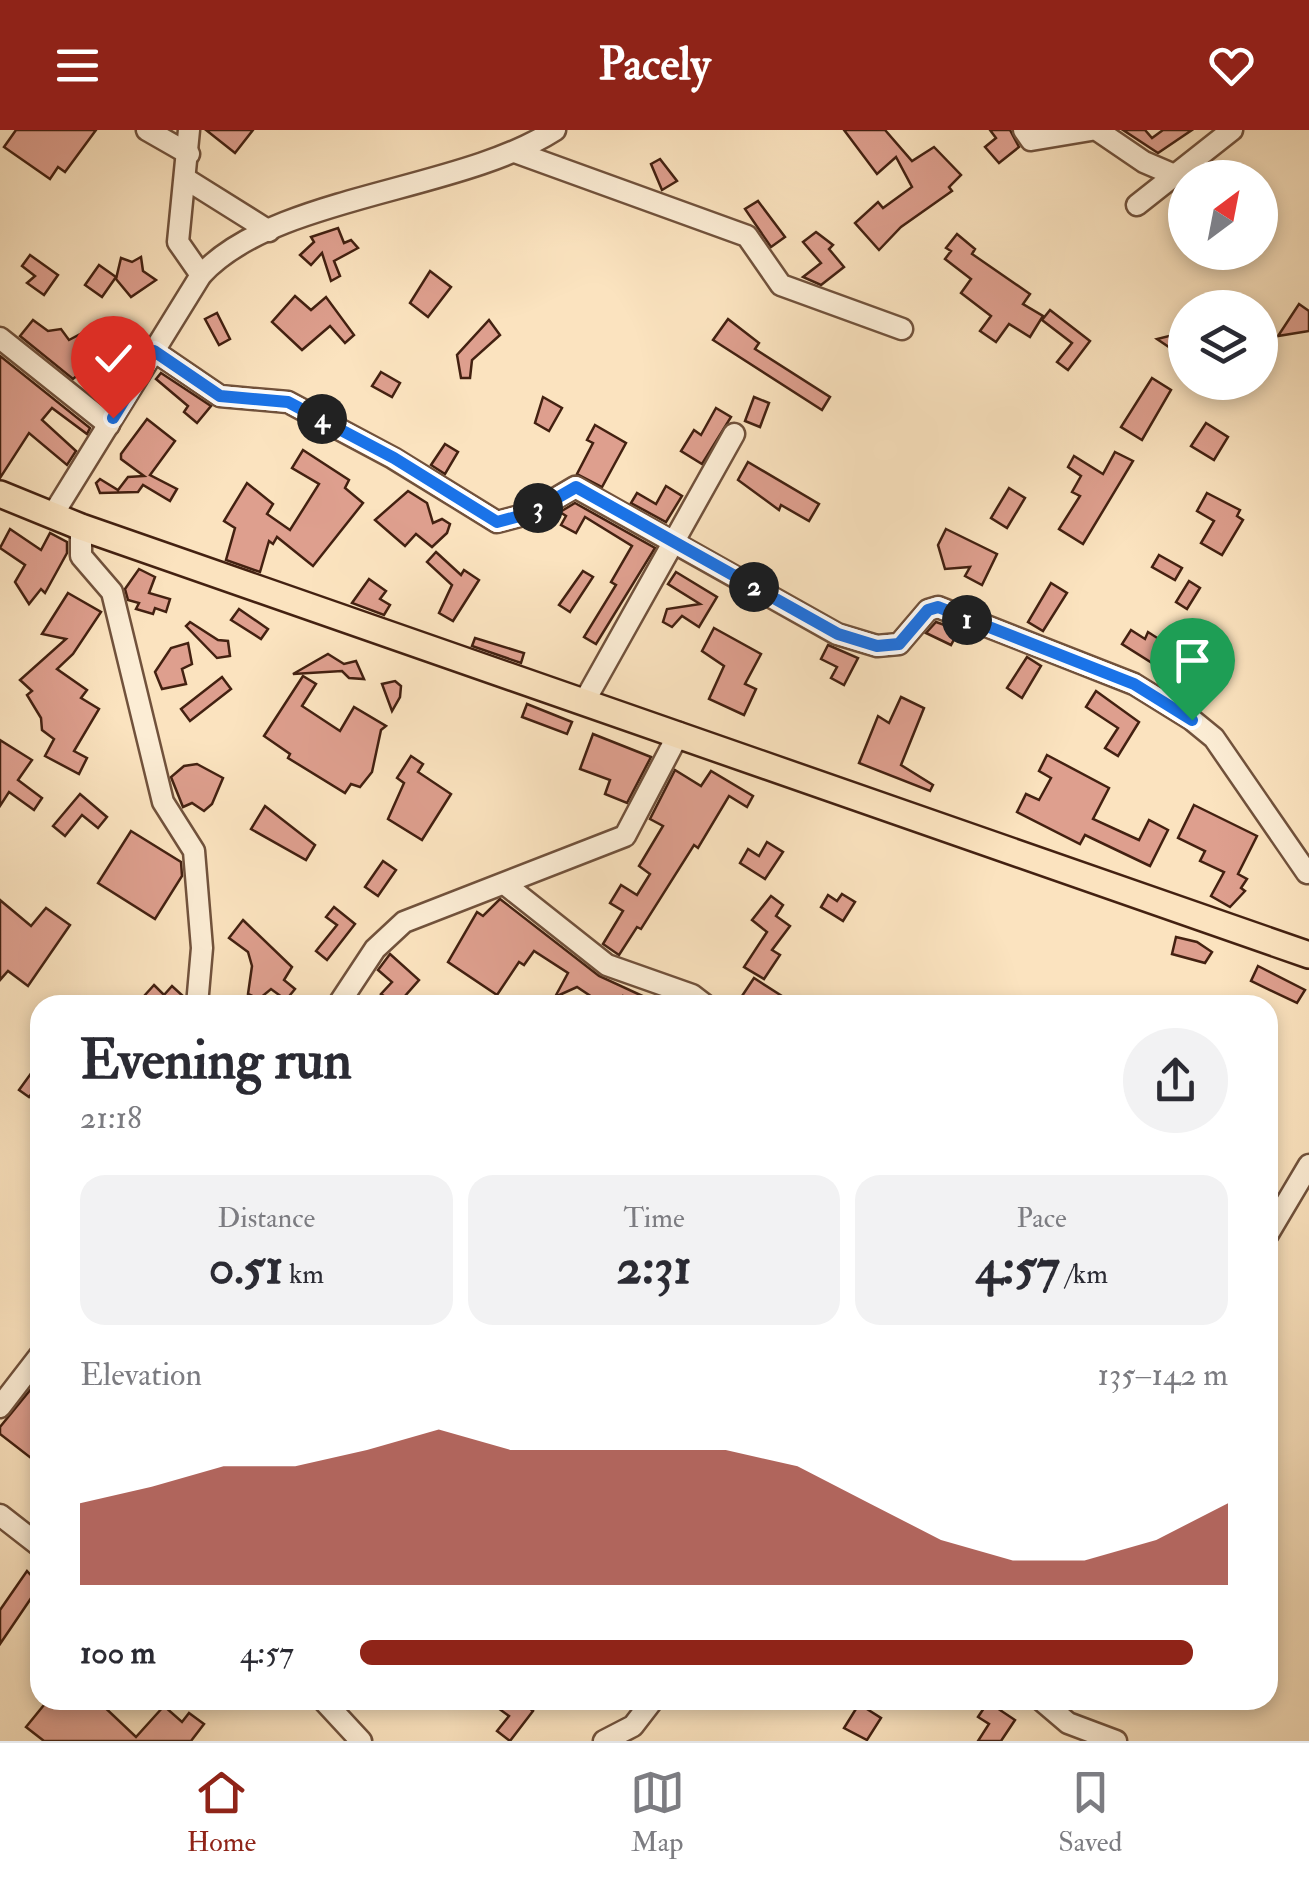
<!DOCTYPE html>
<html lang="en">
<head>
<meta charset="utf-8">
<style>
	:root { --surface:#fff; --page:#f2f2f3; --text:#2b2b33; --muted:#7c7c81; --line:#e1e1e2; --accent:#8f2418 }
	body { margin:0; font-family:"IM FELL Double Pica",serif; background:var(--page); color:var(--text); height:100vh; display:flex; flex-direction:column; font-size:38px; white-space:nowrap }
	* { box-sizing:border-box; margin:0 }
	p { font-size:32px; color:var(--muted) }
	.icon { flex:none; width:55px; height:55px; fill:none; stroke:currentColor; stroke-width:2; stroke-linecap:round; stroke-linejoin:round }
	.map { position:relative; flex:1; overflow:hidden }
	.details { position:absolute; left:30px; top:865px; width:1248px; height:715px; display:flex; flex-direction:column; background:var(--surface); border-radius:30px; box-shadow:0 5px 15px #0003 }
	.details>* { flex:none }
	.needle { width:65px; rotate:32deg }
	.buttons { position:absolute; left:1168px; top:30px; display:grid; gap:20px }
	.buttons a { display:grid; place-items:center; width:110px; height:110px; border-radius:50%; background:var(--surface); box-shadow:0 5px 15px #0003; font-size:50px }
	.pin { position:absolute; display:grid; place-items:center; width:85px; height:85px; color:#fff; margin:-102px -42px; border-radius:50% 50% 50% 0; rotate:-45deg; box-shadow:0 0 10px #0007 }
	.pin .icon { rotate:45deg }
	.km { position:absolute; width:50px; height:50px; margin:-25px; border-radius:50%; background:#222; color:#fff; font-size:28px; line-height:50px; text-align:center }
	.round { display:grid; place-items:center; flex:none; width:105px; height:105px; border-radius:52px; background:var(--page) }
	.head { display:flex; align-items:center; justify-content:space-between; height:170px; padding:0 50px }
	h1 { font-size:55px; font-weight:700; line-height:75px }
	.figures { display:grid; grid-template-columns:repeat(3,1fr); gap:15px; height:170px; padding:10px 50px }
	.figures div { display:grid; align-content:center; border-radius:25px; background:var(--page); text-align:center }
	.figures b { font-size:50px; font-weight:700 }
	.figures small { font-size:28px; font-weight:400 }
	.figures p { font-size:28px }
	.chart { height:280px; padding:20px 50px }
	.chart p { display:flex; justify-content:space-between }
	.chart svg { width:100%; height:180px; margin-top:10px; fill:var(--accent); opacity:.7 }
	ul { padding:0 50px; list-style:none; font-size:32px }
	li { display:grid; grid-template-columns:160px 120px 1fr; align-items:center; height:75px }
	li i { height:25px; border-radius:12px; background:var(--accent) }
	header { display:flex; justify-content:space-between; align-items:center; height:130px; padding:0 50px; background:var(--accent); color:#fff; font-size:45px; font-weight:700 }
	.tabs { display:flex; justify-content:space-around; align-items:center; height:140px; border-top:2px solid var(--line); background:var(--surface); font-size:28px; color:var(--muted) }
	.tabs a { display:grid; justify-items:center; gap:5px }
	.tabs .on { color:var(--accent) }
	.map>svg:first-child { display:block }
</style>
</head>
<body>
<header><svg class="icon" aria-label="menu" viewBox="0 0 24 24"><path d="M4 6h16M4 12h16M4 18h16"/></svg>Pacely<svg class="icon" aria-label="heart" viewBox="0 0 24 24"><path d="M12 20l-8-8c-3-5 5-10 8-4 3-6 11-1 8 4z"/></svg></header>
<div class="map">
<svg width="1309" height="1611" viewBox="0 0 1309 1611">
	<rect width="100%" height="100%" fill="#fbe3bf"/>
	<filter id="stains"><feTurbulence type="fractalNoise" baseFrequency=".002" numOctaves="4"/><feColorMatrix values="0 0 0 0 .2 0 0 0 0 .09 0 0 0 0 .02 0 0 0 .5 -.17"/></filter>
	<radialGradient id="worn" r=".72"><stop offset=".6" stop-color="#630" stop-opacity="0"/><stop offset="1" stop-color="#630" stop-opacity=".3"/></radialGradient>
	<!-- building -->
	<g fill="#de9f8e" stroke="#432111" stroke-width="2.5">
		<polygon points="16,0 96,0 65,42 58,37 50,49 4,17"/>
		<polygon points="206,0 253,0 235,23"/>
		<polygon points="844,0 885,0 912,31 934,17 961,45 949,57 952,61 901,97 879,120 855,93 878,72 883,78 912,57 896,27 877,44"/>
		<polygon points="990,0 1010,0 1019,17 999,33 985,17 996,8"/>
		<polygon points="1123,0 1145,0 1152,8 1163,0 1192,0 1158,23"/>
		<polygon points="660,29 677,51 662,60 651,34"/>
		<polygon points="758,71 785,107 771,117 745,79"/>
		<polygon points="338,98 344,113 351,110 358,118 334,131 340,146 331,151 322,123 311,135 300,125 314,112 311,107"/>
		<polygon points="816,102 833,115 829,119 844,137 821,155 803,147 821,133 803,112"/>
		<polygon points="957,104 975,119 972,124 1030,164 1023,174 1043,186 1030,207 1009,194 996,212 980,201 991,186 961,163 971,149 945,129 951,121 946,118"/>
		<polygon points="30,125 58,145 44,165 27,153 35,146 22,136"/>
		<polygon points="141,127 143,141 156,150 131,167 116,149 121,128 132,132"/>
		<polygon points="99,135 116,147 102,167 85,155"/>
		<polygon points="430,141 451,157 428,187 410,173"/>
		<polygon points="295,166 311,180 326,167 354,205 345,213 330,196 302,220 272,192"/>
		<polygon points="1299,174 1309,181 1309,201 1278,206"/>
		<polygon points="1050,180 1090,211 1068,240 1057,232 1072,213 1042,190"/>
		<polygon points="217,183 230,209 219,215 205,189"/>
		<polygon points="728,189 759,213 755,219 830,267 822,280 713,210"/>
		<polygon points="33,190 48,201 61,199 69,210 88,200 89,209 103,217 95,231 73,249 20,206"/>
		<polygon points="489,190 500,205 472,230 470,248 461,248 457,225"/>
		<polygon points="1185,202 1185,228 1157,209"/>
		<polygon points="0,226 90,298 87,304 52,278 42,290 76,321 67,335 29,303 0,348"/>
		<polygon points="381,242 400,253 392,267 372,256"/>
		<polygon points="161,243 211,276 197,293 184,282 188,276 156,249"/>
		<polygon points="1152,248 1171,260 1142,310 1121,297"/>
		<polygon points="543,267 562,278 549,301 535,293"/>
		<polygon points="754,267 769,273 760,297 745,291"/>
		<polygon points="716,278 731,287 702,334 681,321 694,300 701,305"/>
		<polygon points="147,289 175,311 150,345 177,359 170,371 143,355 138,362 100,363 96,353 100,349 118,360 128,347 144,346 121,329 121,324"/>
		<polygon points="1206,293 1228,307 1214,330 1191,316"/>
		<polygon points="595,295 626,313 602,357 577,344 593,313 587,310"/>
		<polygon points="445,314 458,322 445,344 431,335"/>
		<polygon points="303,320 349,350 345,358 363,373 313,436 277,407 273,414 269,411 260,442 226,430 235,398 224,391 247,353 273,374 267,384 290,400 319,354 292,338"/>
		<polygon points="1115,322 1133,331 1083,414 1059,399 1080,366 1072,362 1081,346 1068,337 1074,326 1103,344"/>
		<polygon points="748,332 819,374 809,391 781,375 779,380 738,350"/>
		<polygon points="666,356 682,366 666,392 631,373 637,363 656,374"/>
		<polygon points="1009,358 1025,368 1007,398 991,388"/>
		<polygon points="408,361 427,373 433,393 442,389 450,394 447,403 432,417 416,404 405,416 375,390"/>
		<polygon points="1207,363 1240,380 1237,386 1243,390 1222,425 1201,413 1214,391 1197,381"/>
		<polygon points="575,373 655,418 596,514 584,507 616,455 611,452 632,416 585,387 576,403 561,395 566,386 560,382"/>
		<polygon points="10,399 41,420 50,403 67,412 67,423 45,463 41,459 29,474 15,452 25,435 0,418"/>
		<polygon points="946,399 997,424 982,455 965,446 970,437 945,439 938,415"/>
		<polygon points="436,422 461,445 464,440 479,450 453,491 439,483 452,455 427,432"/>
		<polygon points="1159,425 1182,438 1175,450 1152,437"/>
		<polygon points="139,439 155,447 149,463 170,469 166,482 155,478 153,484 136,479 139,473 128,470 125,459"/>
		<polygon points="583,441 593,447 570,482 559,475"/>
		<polygon points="676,442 717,467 699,497 682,486 672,497 663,492 667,479 700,474 668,454"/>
		<polygon points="369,449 386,461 380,469 390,475 384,485 352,473"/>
		<polygon points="1189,451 1200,458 1187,479 1176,472"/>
		<polygon points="1051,453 1067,463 1043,501 1028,492"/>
		<polygon points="68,463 101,482 73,524 57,539 87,560 81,568 99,579 74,621 87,628 79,644 45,626 54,609 42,600 41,588 27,565 32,561 20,550 66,509 42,504"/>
		<polygon points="239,479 268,499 261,509 231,490"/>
		<polygon points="190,492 218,510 228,511 230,526 217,528 186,496"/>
		<polygon points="936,492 959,500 951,515 926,503"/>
		<polygon points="714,498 761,524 745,554 756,559 744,585 709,569 724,536 702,521"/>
		<polygon points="1131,500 1145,509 1148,502 1173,518 1160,538 1122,514"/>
		<polygon points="475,508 524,523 521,533 472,516"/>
		<polygon points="188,513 192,534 182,539 186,554 162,559 155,542 171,518"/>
		<polygon points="828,515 858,528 844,555 831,548 837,537 821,529"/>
		<polygon points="328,524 344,534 356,531 364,549 349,548 342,541 293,544"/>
		<polygon points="1027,527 1041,536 1022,568 1007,558"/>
		<polygon points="303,546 316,554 302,576 340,601 354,577 386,596 381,600 372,642 360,657 351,654 345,663 288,628 290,624 264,606"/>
		<polygon points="222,547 231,559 190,591 181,579"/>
		<polygon points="395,551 401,556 400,567 392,581 382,554"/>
		<polygon points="1096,561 1139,592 1118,626 1105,618 1118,598 1086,577"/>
		<polygon points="901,567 924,578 901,635 933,655 930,661 859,633 878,586 889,593"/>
		<polygon points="527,574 572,592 567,604 522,587"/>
		<polygon points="593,604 651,627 627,673 605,664 610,650 580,639"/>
		<polygon points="0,610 32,630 18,650 42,668 34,680 9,662 0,676"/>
		<polygon points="1047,625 1109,658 1093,689 1139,710 1149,690 1168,700 1150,736 1085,705 1080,714 1017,682 1026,664 1039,670 1051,648 1039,641"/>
		<polygon points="411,626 423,634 418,642 451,664 422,710 388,689 404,653 397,648"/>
		<polygon points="197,634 223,648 212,674 204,681 192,673 183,677 171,647 184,636"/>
		<polygon points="675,640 701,656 711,641 753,666 747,677 729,666 698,718 694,715 641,799 637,797 619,825 603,814 623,781 610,773 621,755 637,765 650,744 639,736 663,696 650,689"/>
		<polygon points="80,664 107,687 98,698 82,685 65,706 53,696"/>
		<polygon points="1194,675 1257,706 1238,744 1247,749 1241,758 1245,761 1230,777 1211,766 1224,742 1200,731 1205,721 1178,708"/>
		<polygon points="265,676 315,715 306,730 251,699"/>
		<polygon points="131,701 181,732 182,746 155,789 98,753"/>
		<polygon points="767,712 783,722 765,749 740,733 748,719 759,726"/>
		<polygon points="383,731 396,740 378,766 365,757"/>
		<polygon points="842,764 855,772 843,791 821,777 828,765 837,771"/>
		<polygon points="771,766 783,775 776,786 790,796 772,820 780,825 764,849 744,837 767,802 752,790"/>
		<polygon points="500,769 599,846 662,875 636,875 623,866 618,875 604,875 577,857 555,867 568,843 534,821 524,835 519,832 497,865 448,832 477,782 483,786"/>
		<polygon points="0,770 31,796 46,778 70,795 28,856 8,841 0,850"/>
		<polygon points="334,777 355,794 327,830 316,821 337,795 326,787"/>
		<polygon points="243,790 292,837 284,850 295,859 286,870 271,859 259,869 248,864 252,836 248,822 229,808"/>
		<polygon points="1176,807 1197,812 1212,822 1205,833 1172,824"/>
		<polygon points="390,824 419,850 397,875 381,864 392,852 378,840"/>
		<polygon points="1258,836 1305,860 1297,873 1251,851"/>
		<polygon points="754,848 796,875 736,875"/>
		<polygon points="154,855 164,865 172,856 184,867 183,875 136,875"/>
		<polygon points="40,931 40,953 29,967 19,960"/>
		<polygon points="40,1248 40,1335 0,1304 0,1297"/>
		<polygon points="27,1441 40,1455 0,1514 0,1480"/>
		<polygon points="48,1570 97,1570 136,1607 164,1576 182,1592 189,1583 204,1594 191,1611 44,1611 26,1597"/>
		<polygon points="487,1570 519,1570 533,1581 510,1611 497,1601 509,1586"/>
		<polygon points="988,1572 1015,1590 1001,1611 978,1611 989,1594 978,1587"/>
		<polygon points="859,1574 881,1588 867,1610 844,1598"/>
	</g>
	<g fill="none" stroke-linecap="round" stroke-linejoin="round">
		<defs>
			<g id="minor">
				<polyline points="147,0 189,24"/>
				<polyline points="189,0 178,112 201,145"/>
				<polyline points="1024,0 1031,10 1091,0"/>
				<polyline points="1097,0 1144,32 1172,44"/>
				<polyline points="515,22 747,106 781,155 902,199"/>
				<polyline points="186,49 269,101"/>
				<polyline points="1137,75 1232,0"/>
				<polyline points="0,208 109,295"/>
				<polyline points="154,221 220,266 288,272 393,328 497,392 531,383 575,357 837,504 877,516 899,514 928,480 938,477 1134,554 1192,590 1214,608 1307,743"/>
				<path d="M52,386L201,145C274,65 459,62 555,0"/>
				<polyline points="81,397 81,426 112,462 163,672 194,721 202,818 197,875"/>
				<polyline points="584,572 734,304"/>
				<polyline points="506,755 607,835 692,865 705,875"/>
				<polyline points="338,875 375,819 404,792 625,706 679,603"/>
				<polyline points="1268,1104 1309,1035"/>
				<polyline points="0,1277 40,1225"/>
				<polyline points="0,1385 40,1416"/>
				<polyline points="323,1570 361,1611"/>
				<polyline points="1041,1570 1068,1593 1116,1611"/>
				<polyline points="604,1611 633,1596 653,1570"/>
			</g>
			<polyline id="major" points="0,364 81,397 1309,825"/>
		</defs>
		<!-- minor casing -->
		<use href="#minor" stroke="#71523c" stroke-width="25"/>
		<!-- major casing -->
		<use href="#major" stroke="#432111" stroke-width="30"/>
		<!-- minor -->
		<use href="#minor" stroke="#fcedd5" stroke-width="20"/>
		<!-- major -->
		<use href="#major" stroke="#fbe3bf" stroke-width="25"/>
	</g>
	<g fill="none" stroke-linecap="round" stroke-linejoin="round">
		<defs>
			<polyline id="route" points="113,288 154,221 220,266 288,272 394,328 497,392 531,383 576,357 838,504 877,516 899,514 928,480 938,477 1134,554 1192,590"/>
		</defs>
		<!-- route casing -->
		<use href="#route" stroke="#fff" stroke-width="20"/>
		<!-- route -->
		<use href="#route" stroke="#1a73e8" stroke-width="12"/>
	</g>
	<rect width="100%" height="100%" filter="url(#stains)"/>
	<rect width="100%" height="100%" fill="url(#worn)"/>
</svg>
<div class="buttons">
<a><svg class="needle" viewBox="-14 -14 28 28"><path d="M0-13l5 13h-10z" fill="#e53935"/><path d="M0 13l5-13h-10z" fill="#7c7c81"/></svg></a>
<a><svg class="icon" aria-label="layers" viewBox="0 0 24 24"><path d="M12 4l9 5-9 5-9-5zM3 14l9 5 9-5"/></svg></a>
</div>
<div class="pin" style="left:1192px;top:590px;background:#1e9e55"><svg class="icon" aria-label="arrive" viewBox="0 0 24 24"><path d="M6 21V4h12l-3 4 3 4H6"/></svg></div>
<div class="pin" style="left:113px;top:288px;background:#d93025"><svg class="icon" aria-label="check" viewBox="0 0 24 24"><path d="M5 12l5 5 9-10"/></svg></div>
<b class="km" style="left:967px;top:490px">1</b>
<b class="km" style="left:754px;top:457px">2</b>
<b class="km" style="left:538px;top:378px">3</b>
<b class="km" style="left:322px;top:289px">4</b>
<section class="details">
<div class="head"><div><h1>Evening run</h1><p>21:18</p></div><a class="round"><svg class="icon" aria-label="share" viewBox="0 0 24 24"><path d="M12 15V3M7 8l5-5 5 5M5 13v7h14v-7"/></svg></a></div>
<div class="figures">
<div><p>Distance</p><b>0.51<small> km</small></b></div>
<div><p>Time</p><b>2:31</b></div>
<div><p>Pace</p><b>4:57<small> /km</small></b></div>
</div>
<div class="chart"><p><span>Elevation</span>135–142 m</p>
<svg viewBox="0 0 160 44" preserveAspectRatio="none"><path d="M0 44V24L10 20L20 15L30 15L40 11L50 6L60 11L70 11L80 11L90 11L100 15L110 24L120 33L130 38L140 38L150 33L160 24V44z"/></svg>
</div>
<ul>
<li><b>100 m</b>4:57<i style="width:96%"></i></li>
</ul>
</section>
</div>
<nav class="tabs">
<a class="on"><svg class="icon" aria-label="home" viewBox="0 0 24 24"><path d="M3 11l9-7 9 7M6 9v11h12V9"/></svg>Home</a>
<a><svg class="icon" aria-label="map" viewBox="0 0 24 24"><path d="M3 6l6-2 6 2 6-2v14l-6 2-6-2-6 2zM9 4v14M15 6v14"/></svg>Map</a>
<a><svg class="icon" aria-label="saved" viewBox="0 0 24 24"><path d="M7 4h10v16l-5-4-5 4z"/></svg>Saved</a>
</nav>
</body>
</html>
